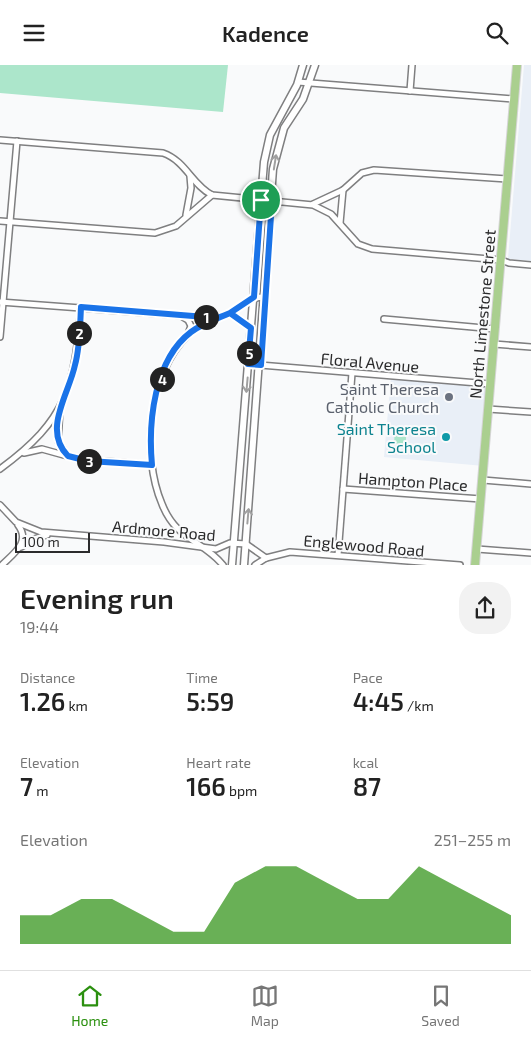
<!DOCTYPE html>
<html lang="en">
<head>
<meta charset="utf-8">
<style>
	:root { --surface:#fff; --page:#f2f2f2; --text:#222; --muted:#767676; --line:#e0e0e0; --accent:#2b900f }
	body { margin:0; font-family:"Exo 2",sans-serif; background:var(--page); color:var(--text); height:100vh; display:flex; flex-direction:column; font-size:19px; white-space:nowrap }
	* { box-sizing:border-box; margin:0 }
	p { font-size:16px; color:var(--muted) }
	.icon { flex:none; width:28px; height:28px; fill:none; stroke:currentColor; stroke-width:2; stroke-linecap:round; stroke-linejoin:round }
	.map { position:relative; height:500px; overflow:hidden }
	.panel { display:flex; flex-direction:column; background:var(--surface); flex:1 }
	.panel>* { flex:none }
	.scale { position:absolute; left:15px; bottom:12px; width:75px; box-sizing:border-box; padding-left:5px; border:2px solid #2b2b2c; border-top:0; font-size:14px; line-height:18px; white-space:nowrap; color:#2b2b2c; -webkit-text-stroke:4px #f9fafb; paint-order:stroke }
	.pin { position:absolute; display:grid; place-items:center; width:42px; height:42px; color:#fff; margin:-21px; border:2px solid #fff; border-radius:50%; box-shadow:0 1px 5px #0007 }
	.km { position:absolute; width:25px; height:25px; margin:-12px; border-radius:50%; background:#222; color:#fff; font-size:14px; line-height:25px; text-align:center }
	.round { display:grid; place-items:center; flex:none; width:52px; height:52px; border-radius:20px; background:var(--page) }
	.overview { display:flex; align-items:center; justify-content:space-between; height:85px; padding:0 20px }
	h1 { font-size:28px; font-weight:600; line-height:38px }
	.stats { display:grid; grid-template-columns:repeat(3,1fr); gap:8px; height:85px; padding:5px 20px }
	.stats div { display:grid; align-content:center }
	.stats b { font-size:25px; font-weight:600 }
	.stats small { font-size:14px; font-weight:400 }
	.stats p { font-size:14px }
	.chart { height:140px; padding:10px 20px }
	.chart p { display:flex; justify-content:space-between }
	.chart svg { width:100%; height:90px; margin-top:5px; fill:var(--accent); opacity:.7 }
	header { display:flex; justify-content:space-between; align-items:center; height:65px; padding:0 20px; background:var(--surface); font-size:22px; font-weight:600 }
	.tabs { display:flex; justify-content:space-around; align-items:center; height:70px; border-top:1px solid var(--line); background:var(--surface); font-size:14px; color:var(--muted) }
	.tabs a { display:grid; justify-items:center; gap:2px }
	.tabs .active { color:var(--accent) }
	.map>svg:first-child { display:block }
</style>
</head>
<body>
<header><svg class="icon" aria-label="menu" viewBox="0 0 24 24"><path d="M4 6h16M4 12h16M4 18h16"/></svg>Kadence<svg class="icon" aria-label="search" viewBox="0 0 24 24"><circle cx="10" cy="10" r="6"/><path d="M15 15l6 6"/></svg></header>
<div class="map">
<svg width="531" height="500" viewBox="0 0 531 500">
	<rect width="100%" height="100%" fill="#f9fafb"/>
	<!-- built -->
	<g fill="#e9eff7">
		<polygon points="524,0 531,0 531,196 508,194"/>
		<polygon points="391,311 490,319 484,401 384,392"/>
	</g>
	<!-- green -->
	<g fill="#ace6cb">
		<polygon points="0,0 228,0 223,47 0,28"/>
		<polygon points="395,362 406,362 406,380 394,379"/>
	</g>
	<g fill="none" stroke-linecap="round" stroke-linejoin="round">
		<defs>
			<g id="minor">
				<polyline points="298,17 514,34"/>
				<polyline points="410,26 412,0"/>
				<path d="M0,75L163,88C186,96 192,120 212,130L313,140L331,149L358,179L372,184L501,195L509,198L531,200"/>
				<polyline points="313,139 343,125 362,108 374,105 507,114"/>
				<polyline points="186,150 191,123 190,111"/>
				<polyline points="0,156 155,168 176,161 212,130"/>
				<polyline points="340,158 343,125"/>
				<polyline points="0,237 215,253"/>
				<polyline points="230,248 251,263"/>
				<polyline points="183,252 188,255 191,261 188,269"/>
				<polyline points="384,254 495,264"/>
				<polyline points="0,272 17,76"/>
				<polyline points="494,279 531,282"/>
				<polyline points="248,299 490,319"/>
				<polyline points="60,344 58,376 67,390"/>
				<polyline points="488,344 531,347"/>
				<polyline points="24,388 42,384 78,394 152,400"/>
				<path d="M0,404C68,354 74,322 81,242"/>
				<polyline points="483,415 531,419"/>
				<polyline points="343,424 481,434"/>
				<polyline points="0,440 16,457 41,467 164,477 216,484 230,478 246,479 266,493"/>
				<polyline points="21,482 34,474 47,470"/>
				<polyline points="477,484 531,488"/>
				<polyline points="338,490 352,308"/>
				<path d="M2,500C14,488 31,477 18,460"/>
				<path d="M223,500C202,475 176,475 162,439C141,390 148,308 188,270C199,259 214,255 228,249C243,242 247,232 265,232"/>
				<polyline points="255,500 266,493 290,487 460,500"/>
			</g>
			<g id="tertiary">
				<polyline points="232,500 264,97 270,70 297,20 303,0"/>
				<polyline points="244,500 273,104 284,63 303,34 315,0"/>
			</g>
			<polyline id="primary" points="475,500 517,0"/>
		</defs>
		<!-- minor casing -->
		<use href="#minor" stroke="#7f7f80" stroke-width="8"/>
		<!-- tertiary casing -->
		<use href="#tertiary" stroke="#7f7f80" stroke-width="9"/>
		<!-- primary casing -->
		<use href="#primary" stroke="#d5d5d5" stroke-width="10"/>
		<!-- minor -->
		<use href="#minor" stroke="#fff" stroke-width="5"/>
		<!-- tertiary -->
		<use href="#tertiary" stroke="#fff" stroke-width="6"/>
		<!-- primary -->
		<use href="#primary" stroke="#aacf8f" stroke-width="8"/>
	</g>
	<!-- one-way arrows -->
	<defs><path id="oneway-shaft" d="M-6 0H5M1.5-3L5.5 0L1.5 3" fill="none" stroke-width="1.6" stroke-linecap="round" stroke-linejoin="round" transform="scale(1.25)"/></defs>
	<g stroke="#a0a0a0">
		<use href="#oneway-shaft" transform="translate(275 97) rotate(-81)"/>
		<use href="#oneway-shaft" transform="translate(247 320) rotate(95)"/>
		<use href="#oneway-shaft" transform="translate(248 451) rotate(-85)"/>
	</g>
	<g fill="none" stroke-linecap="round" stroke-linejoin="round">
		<defs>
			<path id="route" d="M261,135L254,232L230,248L218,253L81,242C80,261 80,282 75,300C69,329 42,365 68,391L88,396L152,400C148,357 154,295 191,267C203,258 216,254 230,248L251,263L248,299L261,300L272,136L261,135"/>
		</defs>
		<!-- route casing -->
		<use href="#route" stroke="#fff" stroke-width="10"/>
		<!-- route -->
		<use href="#route" stroke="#1a73e8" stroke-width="6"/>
	</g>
	<!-- markers -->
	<circle fill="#6b7280" stroke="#f9fafb" stroke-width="2" cx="449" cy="332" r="5"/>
	<circle fill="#0f9aa8" stroke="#f9fafb" stroke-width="2" cx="446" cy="372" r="5"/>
	<g text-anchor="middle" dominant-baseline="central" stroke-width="4" stroke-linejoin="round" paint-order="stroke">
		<!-- street labels -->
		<g font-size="16" fill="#2b2b2c" stroke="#f9fafb">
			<text transform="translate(482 249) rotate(-85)">North Limestone Street</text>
			<text transform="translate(370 297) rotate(5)">Floral Avenue</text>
			<text transform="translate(413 416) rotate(4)">Hampton Place</text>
			<text transform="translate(164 465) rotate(5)">Ardmore Road</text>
			<text transform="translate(364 480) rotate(5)">Englewood Road</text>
		</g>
		<!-- worship labels -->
		<g font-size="16" fill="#5b616d" stroke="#f9fafb" text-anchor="end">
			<text x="439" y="323">Saint Theresa<tspan x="439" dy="18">Catholic Church</tspan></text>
		</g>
		<!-- culture labels -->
		<g font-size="16" fill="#0d838f" stroke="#f9fafb" text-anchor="end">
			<text x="436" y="363">Saint Theresa<tspan x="436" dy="18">School</tspan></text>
		</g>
	</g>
</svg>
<div class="scale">100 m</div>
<div class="pin" style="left:261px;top:135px;background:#1e9e55"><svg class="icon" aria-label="arrive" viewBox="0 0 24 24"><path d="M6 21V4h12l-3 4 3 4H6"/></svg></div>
<b class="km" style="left:206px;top:252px">1</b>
<b class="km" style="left:79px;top:268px">2</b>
<b class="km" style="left:89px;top:396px">3</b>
<b class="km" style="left:162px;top:314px">4</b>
<b class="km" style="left:249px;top:288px">5</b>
</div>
<section class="panel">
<div class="overview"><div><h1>Evening run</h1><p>19:44</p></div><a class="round"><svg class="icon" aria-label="share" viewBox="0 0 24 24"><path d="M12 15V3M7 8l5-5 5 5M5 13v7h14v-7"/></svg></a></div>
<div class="stats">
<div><p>Distance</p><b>1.26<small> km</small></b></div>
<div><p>Time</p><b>5:59</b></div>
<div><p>Pace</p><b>4:45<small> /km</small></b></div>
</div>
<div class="stats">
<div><p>Elevation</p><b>7<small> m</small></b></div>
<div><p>Heart rate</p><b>166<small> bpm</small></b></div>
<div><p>kcal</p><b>87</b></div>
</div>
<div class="chart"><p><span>Elevation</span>251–255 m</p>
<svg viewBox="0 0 160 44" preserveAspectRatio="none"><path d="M0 44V30L10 30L20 22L30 22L40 30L50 38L60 38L70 14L80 6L90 6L100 14L110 22L120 22L130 6L140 14L150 22L160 30V44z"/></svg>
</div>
</section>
<nav class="tabs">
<a class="active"><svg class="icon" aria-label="home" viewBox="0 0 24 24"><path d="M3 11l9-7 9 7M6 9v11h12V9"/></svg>Home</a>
<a><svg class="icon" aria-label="map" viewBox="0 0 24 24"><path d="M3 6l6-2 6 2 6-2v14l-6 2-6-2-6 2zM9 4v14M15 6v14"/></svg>Map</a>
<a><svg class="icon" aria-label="saved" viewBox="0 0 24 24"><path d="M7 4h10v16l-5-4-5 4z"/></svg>Saved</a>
</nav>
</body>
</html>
